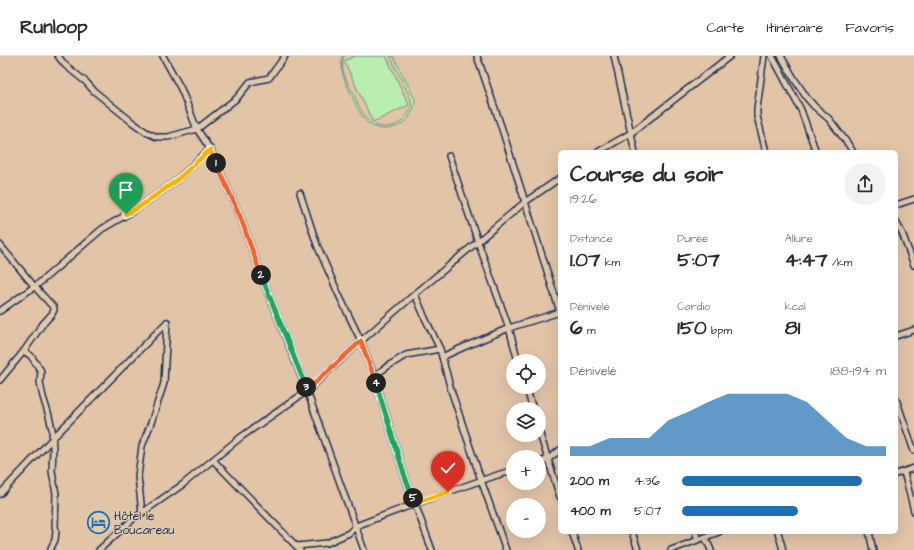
<!DOCTYPE html>
<html lang="fr">
<head>
<meta charset="utf-8">
<style>
	:root { --surface:#fff; --page:#f2f2f3; --text:#2b2b33; --muted:#7c7c81; --line:#e1e1e2; --accent:#1f6fb2 }
	body { margin:0; font-family:"Architects Daughter",sans-serif; background:var(--page); color:var(--text); height:100vh; display:flex; flex-direction:column; font-size:15px; white-space:nowrap }
	* { box-sizing:border-box; margin:0 }
	p { font-size:13px; color:var(--muted) }
	.icon { flex:none; width:22px; height:22px; fill:none; stroke:currentColor; stroke-width:2; stroke-linecap:round; stroke-linejoin:round }
	.map { position:relative; flex:1; overflow:hidden }
	.details { position:absolute; left:558px; top:94px; width:340px; height:384px; display:flex; flex-direction:column; background:var(--surface); border-radius:6px; box-shadow:0 4px 16px #0002 }
	.details>* { flex:none }
	.buttons { position:absolute; left:506px; top:298px; display:grid; gap:8px }
	.buttons a { display:grid; place-items:center; width:40px; height:40px; border-radius:50%; background:var(--surface); box-shadow:0 4px 16px #0002; font-size:20px }
	.pin { position:absolute; display:grid; place-items:center; width:34px; height:34px; color:#fff; margin:-41px -17px; border-radius:50% 50% 50% 0; rotate:-45deg; box-shadow:0 0 4px #0007 }
	.pin .icon { rotate:45deg }
	.km { position:absolute; width:20px; height:20px; margin:-10px; border-radius:50%; background:#222; color:#fff; font-size:11px; line-height:20px; text-align:center }
	.round { display:grid; place-items:center; flex:none; width:42px; height:42px; border-radius:21px; background:var(--page) }
	.overview { display:flex; align-items:center; justify-content:space-between; height:68px; padding:0 12px }
	h1 { font-size:22px; font-weight:800; line-height:30px }
	.figures { display:grid; grid-template-columns:repeat(3,1fr); gap:6px; height:68px; padding:4px 12px }
	.figures div { display:grid; align-content:center }
	.figures b { font-size:20px; font-weight:800 }
	.figures small { font-size:11px; font-weight:400 }
	.figures p { font-size:11px }
	.chart { height:112px; padding:8px 12px }
	.chart p { display:flex; justify-content:space-between }
	.chart svg { width:100%; height:72px; margin-top:4px; fill:var(--accent); opacity:.7 }
	ul { padding:0 12px; list-style:none; font-size:13px }
	li { display:grid; grid-template-columns:64px 48px 1fr; align-items:center; height:30px }
	li i { height:10px; border-radius:5px; background:var(--accent) }
	header { display:flex; align-items:center; gap:24px; box-sizing:border-box; height:56px; padding:0 20px; background:var(--surface); border-bottom:1px solid var(--line) }
	header strong { font-size:19px }
	nav { display:flex; gap:22px; margin-inline-start:auto; font-size:14px }
	.map>svg:first-child { display:block }
</style>
</head>
<body>
<header>
<strong>Runloop</strong>
<nav><a>Carte</a><a>Itinéraire</a><a>Favoris</a></nav>
</header>
<div class="map">
<svg width="914" height="494" viewBox="0 0 914 494">
	<rect width="100%" height="100%" fill="#e2c4a7"/>
	<filter id="ink" filterUnits="userSpaceOnUse"><feTurbulence type="fractalNoise" baseFrequency=".025" numOctaves="2"/><feDisplacementMap in="SourceGraphic" scale="8" xChannelSelector="R" yChannelSelector="G"/><feConvolveMatrix kernelMatrix="1 2 1 2 8 2 1 2 1" color-interpolation-filters="sRGB"/></filter>
	<g filter="url(#ink)">
		<!-- green -->
		<g fill="#baeeaf" stroke="#6a8e86">
			<path d="M342,0H344C339,13 347,26 353,37C360,53 367,73 387,71C394,70 399,68 404,63C409,58 413,52 411,44C410,40 407,35 405,30C400,20 395,10 390,0H393C399,11 404,22 410,33C411,36 414,41 415,44C415,51 411,59 407,64C396,74 377,77 366,65C359,57 355,47 351,38C345,25 339,14 342,0Z"/>
			<polygon points="355,0 386,0 409,49 373,66 344,5"/>
		</g>
		<g fill="none" stroke-linecap="round" stroke-linejoin="round">
			<defs>
				<g id="street">
					<polyline points="58,0 65,9 86,26 94,35 132,66 146,76 157,81 168,81 197,73 237,42 250,26 269,22 285,0"/>
					<polyline points="163,0 181,33 197,73 210,93 240,160 261,219 307,335 364,494"/>
					<polyline points="477,0 501,70 560,256"/>
					<polyline points="614,0 635,96"/>
					<polyline points="764,0 757,53 757,60 766,96"/>
					<polyline points="772,0 801,54 816,96"/>
					<polyline points="781,0 795,24 807,42 814,50 829,63 848,88 853,96"/>
					<polyline points="598,96 631,77 730,0"/>
					<polyline points="449,100 478,186 509,272 518,305"/>
					<polyline points="300,137 317,189 338,237 361,285 374,320 404,418 432,494"/>
					<polyline points="896,149 914,143"/>
					<polyline points="896,166 902,177 914,209"/>
					<polyline points="0,189 34,230 54,252 54,254 52,258 42,269 24,295 31,300 41,315 40,325 41,332 43,341 49,360 52,373 53,393 52,415 56,438 55,470 56,475 55,484 51,492 51,494"/>
					<polyline points="415,238 425,262 440,293 451,334 481,424 506,494"/>
					<polyline points="0,255 38,228 102,173 138,152 176,125 210,93"/>
					<polyline points="896,280 914,274"/>
					<polyline points="442,301 464,291 509,272 560,256"/>
					<polyline points="374,320 388,310 406,299 440,293"/>
					<polyline points="0,324 24,295"/>
					<polyline points="526,331 533,353"/>
					<polyline points="896,343 914,395"/>
					<polyline points="539,375 560,441"/>
					<polyline points="213,404 300,494"/>
					<polyline points="539,406 547,404 560,394"/>
					<polyline points="904,416 914,455"/>
					<polyline points="896,418 914,412"/>
					<polyline points="0,438 53,382 167,266"/>
					<polyline points="142,457 138,420 142,390 151,367 164,327 167,266"/>
					<polyline points="572,476 578,494"/>
					<polyline points="632,476 638,494"/>
					<polyline points="695,476 698,483"/>
					<polyline points="778,476 783,494"/>
					<polyline points="869,476 873,494"/>
					<polyline points="705,481 711,494"/>
					<path d="M297,490L327,487L349,477L356,470C408,450 460,431 513,414"/>
					<polyline points="99,494 133,463 182,429 241,381 307,335 361,285 415,238 525,146 560,122"/>
					<polyline points="671,494 719,476"/>
				</g>
			</defs>
			<!-- street casing -->
			<use href="#street" stroke="#1b2f5e" stroke-width="8"/>
			<!-- street -->
			<use href="#street" stroke="#e1caaa" stroke-width="5"/>
		</g>
	</g>
	<g fill="none" stroke-linecap="round" stroke-linejoin="round" filter="url(#ink)">
		<defs>
			<polyline id="split-1" points="126,158 138,152 176,125 210,94 216,107"/>
			<polyline id="split-2" points="216,107 240,160 261,219"/>
			<polyline id="split-3" points="261,219 306,331"/>
			<polyline id="split-4" points="306,331 307,334 361,285 376,327"/>
			<polyline id="split-5" points="376,327 404,418 413,442"/>
			<polyline id="split-6" points="413,442 415,447 448,436"/>
		</defs>
		<!-- split-1 casing -->
		<use href="#split-1" stroke="#fff" stroke-width="8"/>
		<!-- split-2 casing -->
		<use href="#split-2" stroke="#fff" stroke-width="8"/>
		<!-- split-3 casing -->
		<use href="#split-3" stroke="#fff" stroke-width="8"/>
		<!-- split-4 casing -->
		<use href="#split-4" stroke="#fff" stroke-width="8"/>
		<!-- split-5 casing -->
		<use href="#split-5" stroke="#fff" stroke-width="8"/>
		<!-- split-6 casing -->
		<use href="#split-6" stroke="#fff" stroke-width="8"/>
		<!-- split-1 -->
		<use href="#split-1" stroke="#f5b400" stroke-width="5"/>
		<!-- split-2 -->
		<use href="#split-2" stroke="#f0652b" stroke-width="5"/>
		<!-- split-3 -->
		<use href="#split-3" stroke="#22a559" stroke-width="5"/>
		<!-- split-4 -->
		<use href="#split-4" stroke="#f0652b" stroke-width="5"/>
		<!-- split-5 -->
		<use href="#split-5" stroke="#22a559" stroke-width="5"/>
		<!-- split-6 -->
		<use href="#split-6" stroke="#f5b400" stroke-width="5"/>
	</g>
	<!-- icons -->
	<defs>
		<symbol id="hotel-ring" viewBox="-11 -11 22 22"><circle r="9.5" fill="#e1caaa" stroke="#1f6fb2" stroke-width="1.5"/><path d="M-6-4.5h1.5V1H6V5H4.5V3h-9V5H-6ZM-4 0a1.8 1.8 0 1 1 3.6 0ZM.5 0V-2.5h3Q6-2.5 6 0Z" fill="#1f6fb2"/></symbol>
	</defs>
	<g fill-rule="evenodd">
		<use href="#hotel-ring" x="86" y="454" width="25" height="25"/>
	</g>
	<g text-anchor="middle" dominant-baseline="central" stroke-width="3" stroke-linejoin="round" paint-order="stroke">
		<!-- poi labels -->
		<g font-size="12" fill="#1b2f5e" stroke="#e1caaa" text-anchor="start">
			<text x="114" y="460">Hôtel le<tspan x="114" dy="14">Boucareau</tspan></text>
		</g>
	</g>
</svg>
<div class="buttons">
<a><svg class="icon" aria-label="locate" viewBox="0 0 24 24"><circle cx="12" cy="12" r="6"/><path d="M12 2v4M12 18v4M2 12h4M18 12h4"/></svg></a>
<a><svg class="icon" aria-label="layers" viewBox="0 0 24 24"><path d="M12 4l9 5-9 5-9-5zM3 14l9 5 9-5"/></svg></a>
<a>+</a>
<a>−</a>
</div>
<div class="pin" style="left:126px;top:158px;background:#1e9e55"><svg class="icon" aria-label="arrive" viewBox="0 0 24 24"><path d="M6 21V4h12l-3 4 3 4H6"/></svg></div>
<div class="pin" style="left:448px;top:436px;background:#d93025"><svg class="icon" aria-label="check" viewBox="0 0 24 24"><path d="M5 12l5 5 9-10"/></svg></div>
<b class="km" style="left:216px;top:107px">1</b>
<b class="km" style="left:261px;top:219px">2</b>
<b class="km" style="left:306px;top:331px">3</b>
<b class="km" style="left:376px;top:327px">4</b>
<b class="km" style="left:413px;top:442px">5</b>
<section class="details">
<div class="overview"><div><h1>Course du soir</h1><p>19:26</p></div><a class="round"><svg class="icon" aria-label="share" viewBox="0 0 24 24"><path d="M12 15V3M7 8l5-5 5 5M5 13v7h14v-7"/></svg></a></div>
<div class="figures">
<div><p>Distance</p><b>1.07<small> km</small></b></div>
<div><p>Durée</p><b>5:07</b></div>
<div><p>Allure</p><b>4:47<small> /km</small></b></div>
</div>
<div class="figures">
<div><p>Dénivelé</p><b>6<small> m</small></b></div>
<div><p>Cardio</p><b>150<small> bpm</small></b></div>
<div><p>kcal</p><b>81</b></div>
</div>
<div class="chart"><p><span>Dénivelé</span>188–194 m</p>
<svg viewBox="0 0 160 44" preserveAspectRatio="none"><path d="M0 44V38L10 38L20 33L30 33L40 33L50 22L60 17L70 11L80 6L90 6L100 6L110 6L120 11L130 22L140 33L150 38L160 38V44z"/></svg>
</div>
<ul>
<li><b>200 m</b>4:36<i style="width:88%"></i></li>
<li><b>400 m</b>5:07<i style="width:57%"></i></li>
</ul>
</section>
</div>
</body>
</html>
